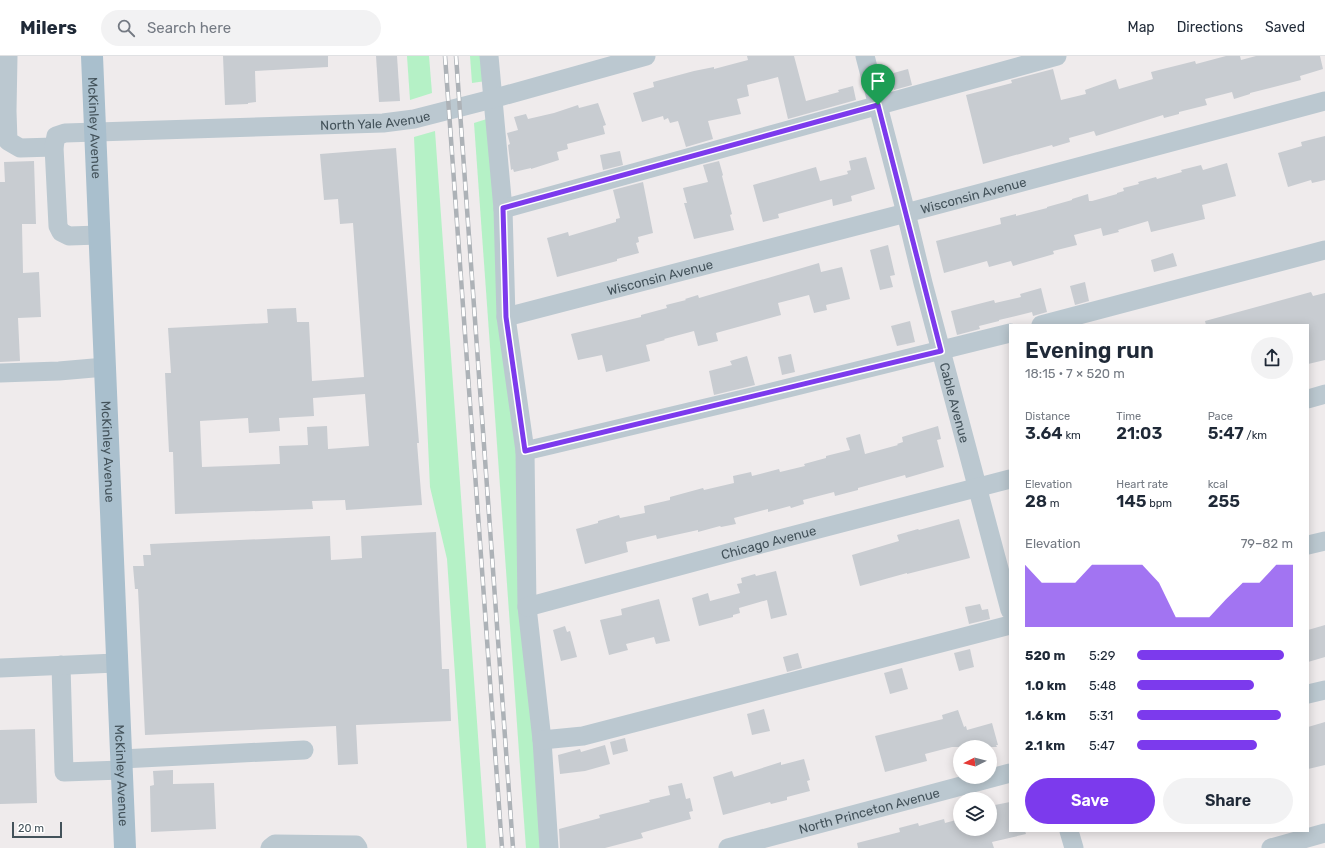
<!DOCTYPE html>
<html lang="en">
<head>
<meta charset="utf-8">
<style>
	:root { --surface:#fff; --page:#f2f2f3; --text:#1f2937; --muted:#747a83; --line:#e0e1e3; --accent:#7c3aed }
	body { margin:0; font-family:Rubik,sans-serif; background:var(--page); color:var(--text); height:100vh; display:flex; flex-direction:column; font-size:15px; white-space:nowrap }
	* { box-sizing:border-box; margin:0 }
	p { font-size:13px; color:var(--muted) }
	.icon { flex:none; width:22px; height:22px; fill:none; stroke:currentColor; stroke-width:2; stroke-linecap:round; stroke-linejoin:round }
	.map { position:relative; flex:1; overflow:hidden }
	.panel { position:absolute; left:1009px; top:268px; width:300px; height:508px; display:flex; flex-direction:column; background:var(--surface); border-radius:0px; box-shadow:0 2px 10px #0003 }
	.panel>* { flex:none }
	.needle { width:26px; rotate:264deg }
	.tools { position:absolute; left:953px; top:684px; display:grid; gap:8px }
	.tools a { display:grid; place-items:center; width:44px; height:44px; border-radius:50%; background:var(--surface); box-shadow:0 2px 10px #0003; font-size:20px }
	.scale { position:absolute; left:12px; bottom:10px; width:50px; box-sizing:border-box; padding-left:4px; border:2px solid #43525a; border-top:0; font-size:11px; line-height:14px; white-space:nowrap; color:#43525a; -webkit-text-stroke:3px #fff; paint-order:stroke }
	.pin { position:absolute; display:grid; place-items:center; width:34px; height:34px; color:#fff; margin:-41px -17px; border-radius:50% 50% 50% 0; rotate:-45deg; box-shadow:0 0 4px #0007 }
	.pin .icon { rotate:45deg }
	.round { display:grid; place-items:center; flex:none; width:42px; height:42px; border-radius:21px; background:var(--page) }
	.headline { display:flex; align-items:center; justify-content:space-between; height:68px; padding:0 16px }
	h1 { font-size:22px; font-weight:600; line-height:30px }
	.stats { display:grid; grid-template-columns:repeat(3,1fr); gap:6px; height:68px; padding:4px 16px }
	.stats div { display:grid; align-content:center }
	.stats b { font-size:17px; font-weight:600 }
	.stats small { font-size:11px; font-weight:400 }
	.stats p { font-size:11px }
	.chart { height:112px; padding:8px 16px }
	.chart p { display:flex; justify-content:space-between }
	.chart svg { width:100%; height:72px; margin-top:4px; fill:var(--accent); opacity:.7 }
	.button { display:flex; gap:8px; margin-top:auto; padding:8px 16px }
	.button a { flex:1; height:46px; border-radius:24px; background:var(--accent); color:#fff; font-size:16px; font-weight:600; line-height:46px; text-align:center }
	.button a+a { background:var(--page); color:var(--text) }
	ul { padding:0 16px; list-style:none; font-size:13px }
	li { display:grid; grid-template-columns:64px 48px 1fr; align-items:center; height:30px }
	li i { height:10px; border-radius:5px; background:var(--accent) }
	header { display:flex; align-items:center; gap:24px; box-sizing:border-box; height:56px; padding:0 20px; background:var(--surface); border-bottom:1px solid var(--line) }
	header strong { font-size:19px }
	nav { display:flex; gap:22px; margin-inline-start:auto; font-size:14px }
	.search { width:280px; height:36px; background:var(--page); display:flex; align-items:center; gap:10px; box-sizing:border-box; padding:0 14px; border-radius:22px; color:var(--muted); font-size:15px }
	.map>svg:first-child { display:block }
</style>
</head>
<body>
<header>
<strong>Milers</strong>
<div class="search"><svg class="icon" aria-label="search" viewBox="0 0 24 24"><circle cx="10" cy="10" r="6"/><path d="M15 15l6 6"/></svg>Search here</div>
<nav><a>Map</a><a>Directions</a><a>Saved</a></nav>
</header>
<div class="map">
<svg width="1325" height="792" viewBox="0 0 1325 792">
	<rect width="100%" height="100%" fill="#efebec"/>
	<!-- green -->
	<g fill="#b5f1c6">
		<polygon points="407,0 429,0 432,37 410,44"/>
		<polygon points="470,0 484,0 486,25 472,27"/>
		<polygon points="490,62 519,426 544,792 526,792 522,738 474,67"/>
		<polygon points="435,75 486,792 467,792 447,503 430,431 414,81"/>
	</g>
	<!-- building -->
	<g fill="#c8ccd1" fill-rule="evenodd">
		<polygon points="223,0 328,0 328,11 255,15 256,46 248,47 248,48 225,49"/>
		<polygon points="376,0 397,0 400,45 379,46"/>
		<polygon points="747,0 794,0 806,45 839,36 838,34 853,30 856,44 788,63 778,21 747,29 749,40 737,43 741,58 708,65 713,83 686,91 678,65 670,67 668,62 664,64 663,60 642,66 633,37 654,31 653,26 694,15 714,11 714,13 748,4"/>
		<polygon points="1226,0 1240,0 1241,4 1256,0 1320,0 1323,13 1300,20 1301,24 1250,37 1250,38 1234,43 1232,36 1205,43 1207,49 1179,56 1179,58 1164,62 1163,59 1096,80 1094,75 1069,82 1070,86 1053,91 1052,89 983,108 966,39 1012,27 1011,24 1053,13 1061,44 1086,38 1085,34 1116,23 1119,33 1153,23 1151,16 1195,5 1196,8"/>
		<polygon points="908,13 912,29 894,34 890,18"/>
		<polygon points="598,47 606,69 603,70 605,78 567,88 568,93 557,96 559,104 531,113 531,112 514,116 513,113 511,114 508,89 510,88 507,77 518,74 514,61 526,58 528,63 554,57 578,49 579,52"/>
		<polygon points="1325,80 1325,124 1312,127 1311,124 1288,131 1278,97 1302,90 1301,86"/>
		<path d="M396,92L419,387H417L422,449L346,454L345,444L312,445L313,453L175,458L173,396H169L165,317H171L168,272L268,267L267,253L296,252L297,266H309L312,325L364,321L353,167L340,168L338,143L324,144L320,98ZM365,338L369,390L328,393L327,370L307,371L308,389L279,390L280,408L202,411L200,365L248,362L249,377L280,375L279,362L314,360L313,342Z"/>
		<polygon points="620,95 623,109 603,114 600,99"/>
		<polygon points="866,101 875,133 851,140 852,145 833,150 832,143 778,158 779,162 763,166 753,129 816,111 820,125 848,118 847,115 851,114 849,105"/>
		<polygon points="34,105 36,168 22,168 23,217 39,216 41,261 18,262 20,305 0,306 0,126 5,126 4,106"/>
		<polygon points="719,105 723,119 722,120 732,158 730,159 734,174 694,183 684,147 687,147 683,132 708,126 703,109"/>
		<polygon points="1227,107 1236,140 1202,149 1205,163 1151,176 1148,165 1118,174 1119,176 1103,180 1101,172 1074,179 1077,189 1053,195 1054,198 1013,210 1011,205 989,211 987,205 944,217 936,185 1001,168 1000,162 1016,158 1016,160 1047,152 1047,151 1072,144 1072,143 1088,138 1089,145 1092,145 1117,138 1117,137 1124,135 1123,132 1139,128 1138,126 1156,121 1157,123 1182,116 1181,114 1201,109 1203,114"/>
		<polygon points="643,126 653,177 638,181 639,186 636,187 639,197 617,203 617,205 557,221 547,182 568,176 569,180 616,166 616,163 620,162 613,134"/>
		<polygon points="888,189 895,219 890,220 893,231 880,234 870,194"/>
		<polygon points="1173,197 1177,210 1154,216 1151,204"/>
		<polygon points="819,207 821,216 842,211 850,243 826,249 827,254 814,257 809,239 778,247 781,259 716,277 718,285 698,290 694,275 664,283 665,284 646,289 650,305 606,316 602,299 578,304 571,278 641,261 641,259 667,252 666,249 686,244 685,243 698,239 699,242"/>
		<polygon points="1085,226 1089,245 1075,249 1070,230"/>
		<polygon points="1041,232 1047,256 1033,260 1032,256 999,264 999,265 979,270 980,273 957,279 951,255 994,244 995,247 1021,241 1020,238"/>
		<polygon points="1311,236 1313,240 1325,237 1325,304 1308,308 1308,269 1206,269 1205,265"/>
		<polygon points="910,265 915,286 897,290 891,270"/>
		<polygon points="791,298 795,316 782,319 778,301"/>
		<polygon points="747,300 755,329 714,339 709,315 732,309 730,305"/>
		<polygon points="938,370 941,383 937,384 944,411 906,422 905,419 858,432 858,434 835,440 834,436 803,444 804,448 791,452 790,450 768,456 768,453 734,462 736,468 721,471 720,470 698,476 698,474 657,483 656,479 626,486 628,496 585,508 576,473 598,467 598,465 619,459 620,462 645,457 644,450 670,444 670,441 703,432 704,434 734,427 733,420 751,416 752,420 779,413 780,416 805,410 804,408 826,402 826,400 850,394 846,382 860,378 865,398 898,389 897,388 903,386 902,381"/>
		<polygon points="959,463 970,502 907,518 907,517 860,530 852,499 899,485 897,479 918,473 919,474"/>
		<polygon points="436,476 442,613 449,613 451,665 356,669 358,708 338,709 336,670 145,679 138,533 135,533 133,510 144,510 143,499 151,499 150,488 330,480 331,504 362,502 361,480"/>
		<polygon points="776,515 787,559 771,563 767,544 739,552 740,557 733,559 733,561 699,570 692,542 708,537 710,545 740,537 737,528 742,527 741,522 755,518 756,520"/>
		<polygon points="659,543 670,585 656,588 654,581 626,588 628,594 609,599 600,564 622,559 621,553"/>
		<polygon points="980,548 982,554 988,553 990,563 969,568 965,551"/>
		<polygon points="1325,569 1325,601 1308,606 1308,574"/>
		<polygon points="565,570 567,576 570,575 577,601 561,605 553,574"/>
		<polygon points="970,593 974,611 959,615 954,597"/>
		<polygon points="798,597 802,612 787,616 783,601"/>
		<polygon points="902,612 908,633 890,638 884,617"/>
		<polygon points="764,653 770,675 752,679 747,658"/>
		<polygon points="958,654 964,671 966,670 967,674 992,667 998,689 996,689 997,691 952,691 925,698 927,705 885,716 875,680 943,663 942,659"/>
		<polygon points="1325,666 1325,709 1308,713 1308,671"/>
		<polygon points="35,673 37,747 0,748 0,674"/>
		<polygon points="625,682 628,695 613,699 610,686"/>
		<polygon points="605,689 610,708 585,715 560,718 558,699 580,693 581,696"/>
		<polygon points="804,703 810,724 807,725 810,735 787,741 787,744 771,748 770,746 723,759 713,721 732,715 734,721 781,706 781,709"/>
		<polygon points="173,714 173,728 214,727 216,773 151,776 150,730 154,729 153,715"/>
		<polygon points="682,727 686,743 690,742 693,755 689,756 691,763 641,777 643,782 605,792 560,792 559,773 600,762 599,759 650,746 649,744 670,739 668,730"/>
		<polygon points="1010,746 1010,775 1025,775 1026,778 992,786 994,792 858,792 857,787 900,776 899,772 918,767 919,770 944,763 945,767 960,763 960,773 990,773 990,750"/>
	</g>
	<g fill="none" stroke-linecap="round" stroke-linejoin="round">
		<!-- minor -->
		<g stroke="#bbc8d0" stroke-width="19">
			<polyline points="8,0 7,55 8,85 20,92 54,91"/>
			<polyline points="489,0 503,153 506,261 525,395 527,551 542,684 549,792"/>
			<path id="s1" d="M865,0L906,157L923,227L1010,554"/>
			<polyline points="503,153 1057,0"/>
			<path id="s2" d="M99,179L69,180L61,176L58,170L54,91L56,80L65,77L383,67L414,63L492,43L646,0"/>
			<path id="s3" d="M506,261L906,157L1325,45"/>
			<polyline points="1041,269 1325,194"/>
			<polyline points="0,317 59,315 105,311"/>
			<polyline points="1308,343 1325,338"/>
			<polyline points="525,395 752,341 1010,277"/>
			<polyline points="1308,489 1325,485"/>
			<path id="s4" d="M527,551L776,484L1010,423"/>
			<polyline points="61,609 64,716 122,714"/>
			<polyline points="0,612 116,607"/>
			<polyline points="1308,638 1325,634"/>
			<polyline points="542,684 583,680 1010,569"/>
			<polyline points="121,703 304,694"/>
			<polyline points="1069,775 1074,792"/>
			<polyline points="270,792 275,788 356,789 358,792"/>
			<path id="s5" d="M728,792L1010,717"/>
			<polyline points="1271,792 1325,777"/>
		</g>
		<!-- major -->
		<path stroke="#a9bfcd" stroke-width="22" id="s6" d="M92,0L125,792"/>
		<defs>
			<g id="rail">
				<polyline points="445,0 502,792"/>
				<polyline points="456,0 513,792"/>
			</g>
		</defs>
		<!-- rail casing -->
		<use href="#rail" stroke="#adb2b7" stroke-width="4.5"/>
		<!-- rail -->
		<use href="#rail" stroke="#fff" stroke-width="3" stroke-dasharray="9" stroke-linecap="butt"/>
	</g>
	<g fill="none" stroke-linecap="round" stroke-linejoin="round">
		<defs>
			<polygon id="route" points="878,49 941,295 525,395 506,261 503,152"/>
		</defs>
		<!-- route casing -->
		<use href="#route" stroke="#fff" stroke-width="8"/>
		<!-- route -->
		<use href="#route" stroke="#7c3aed" stroke-width="5"/>
	</g>
	<g text-anchor="middle" dominant-baseline="central" stroke-width="4" stroke-linejoin="round" paint-order="stroke">
		<!-- street labels -->
		<g font-size="13" fill="#43525a" stroke="#fff">
			<text stroke="none"><textPath href="#s2" startOffset="456">North Yale Avenue</textPath></text>
			<text stroke="none"><textPath href="#s6" startOffset="72">McKinley Avenue</textPath></text>
			<text stroke="none"><textPath href="#s3" startOffset="483">Wisconsin Avenue</textPath></text>
			<text stroke="none"><textPath href="#s3" startOffset="159">Wisconsin Avenue</textPath></text>
			<text stroke="none"><textPath href="#s1" startOffset="358">Cable Avenue</textPath></text>
			<text stroke="none"><textPath href="#s6" startOffset="396">McKinley Avenue</textPath></text>
			<text stroke="none"><textPath href="#s4" startOffset="250">Chicago Avenue</textPath></text>
			<text stroke="none"><textPath href="#s6" startOffset="720">McKinley Avenue</textPath></text>
			<text stroke="none"><textPath href="#s5" startOffset="146">North Princeton Avenue</textPath></text>
		</g>
	</g>
</svg>
<div class="tools">
<a><svg class="needle" viewBox="-14 -14 28 28"><path d="M0-13l5 13h-10z" fill="#e53935"/><path d="M0 13l5-13h-10z" fill="#747a83"/></svg></a>
<a><svg class="icon" aria-label="layers" viewBox="0 0 24 24"><path d="M12 4l9 5-9 5-9-5zM3 14l9 5 9-5"/></svg></a>
</div>
<div class="scale">20 m</div>
<div class="pin" style="left:878px;top:49px;background:#1e9e55"><svg class="icon" aria-label="arrive" viewBox="0 0 24 24"><path d="M6 21V4h12l-3 4 3 4H6"/></svg></div>
<section class="panel">
<div class="headline"><div><h1>Evening run</h1><p>18:15 · 7 × 520 m</p></div><a class="round"><svg class="icon" aria-label="share" viewBox="0 0 24 24"><path d="M12 15V3M7 8l5-5 5 5M5 13v7h14v-7"/></svg></a></div>
<div class="stats">
<div><p>Distance</p><b>3.64<small> km</small></b></div>
<div><p>Time</p><b>21:03</b></div>
<div><p>Pace</p><b>5:47<small> /km</small></b></div>
</div>
<div class="stats">
<div><p>Elevation</p><b>28<small> m</small></b></div>
<div><p>Heart rate</p><b>145<small> bpm</small></b></div>
<div><p>kcal</p><b>255</b></div>
</div>
<div class="chart"><p><span>Elevation</span>79–82 m</p>
<svg viewBox="0 0 160 44" preserveAspectRatio="none"><path d="M0 44V6L10 17L20 17L30 17L40 6L50 6L60 6L70 6L80 17L90 38L100 38L110 38L120 27L130 17L140 17L150 6L160 6V44z"/></svg>
</div>
<ul>
<li><b>520 m</b>5:29<i style="width:94%"></i></li>
<li><b>1.0 km</b>5:48<i style="width:75%"></i></li>
<li><b>1.6 km</b>5:31<i style="width:92%"></i></li>
<li><b>2.1 km</b>5:47<i style="width:77%"></i></li>
</ul>
<div class="button"><a>Save</a><a>Share</a></div>
</section>
</div>
</body>
</html>
